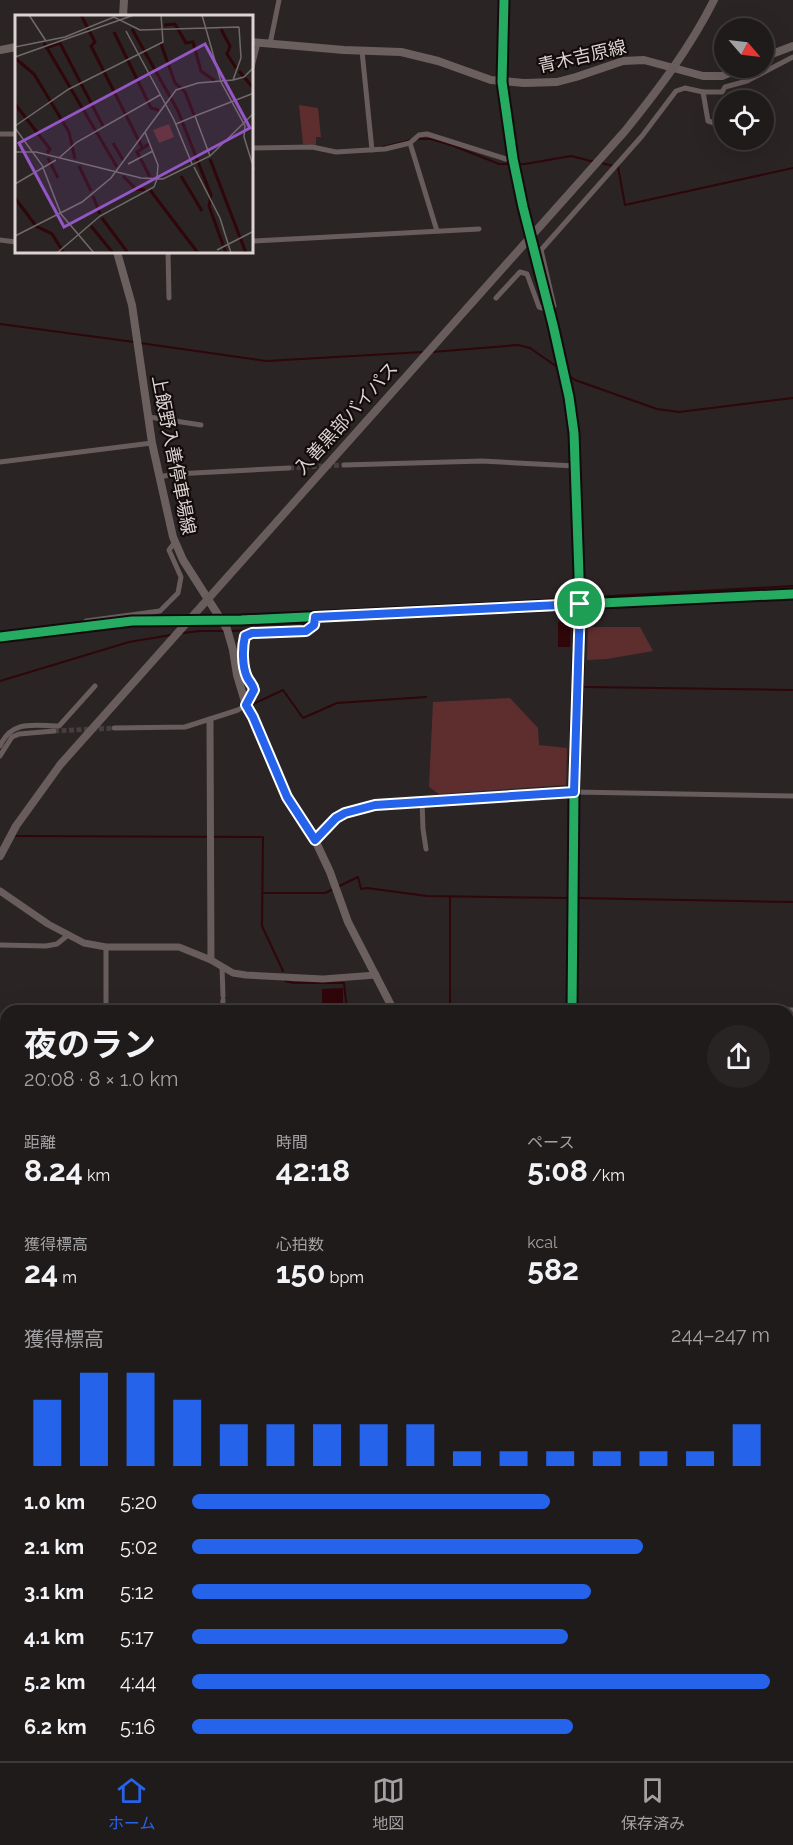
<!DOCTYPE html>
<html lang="ja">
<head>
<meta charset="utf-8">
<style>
	:root { --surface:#201b1b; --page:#282424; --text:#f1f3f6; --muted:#a2a1a3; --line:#3d393a; --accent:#2563eb }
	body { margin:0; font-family:Raleway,"Noto Sans JP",sans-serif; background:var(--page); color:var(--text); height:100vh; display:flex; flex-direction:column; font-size:22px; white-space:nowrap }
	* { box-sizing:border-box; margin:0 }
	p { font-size:20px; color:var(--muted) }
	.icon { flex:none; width:33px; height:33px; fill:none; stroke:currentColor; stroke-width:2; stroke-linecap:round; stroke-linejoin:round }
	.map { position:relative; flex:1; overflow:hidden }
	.side { position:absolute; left:0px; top:1005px; width:794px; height:756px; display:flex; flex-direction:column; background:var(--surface); border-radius:18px 18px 0 0; box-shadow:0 6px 24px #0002,0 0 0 2px var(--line) }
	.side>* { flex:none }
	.needle { width:39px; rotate:118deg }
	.buttons { position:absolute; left:714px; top:18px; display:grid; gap:12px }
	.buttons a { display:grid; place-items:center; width:60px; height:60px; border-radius:50%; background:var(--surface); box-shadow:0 6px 24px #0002,0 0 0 2px var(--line); font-size:30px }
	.pin { position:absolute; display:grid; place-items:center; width:51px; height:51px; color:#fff; margin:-26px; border:3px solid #fff; border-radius:50%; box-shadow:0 2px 6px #0007 }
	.round { display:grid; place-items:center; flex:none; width:63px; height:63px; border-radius:32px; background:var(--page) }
	.overview { display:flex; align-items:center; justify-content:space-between; height:102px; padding:0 24px }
	h1 { font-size:33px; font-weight:700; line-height:45px }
	.figures { display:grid; grid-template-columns:repeat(3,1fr); gap:9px; height:102px; padding:6px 24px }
	.figures div { display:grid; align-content:center }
	.figures b { font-size:30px; font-weight:700 }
	.figures small { font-size:16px; font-weight:400 }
	.figures p { font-size:16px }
	.chart { height:168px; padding:12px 24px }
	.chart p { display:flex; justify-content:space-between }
	.chart svg { width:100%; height:108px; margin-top:6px; stroke:var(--accent); stroke-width:6 }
	ul { padding:0 24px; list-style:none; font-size:20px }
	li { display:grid; grid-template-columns:96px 72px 1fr; align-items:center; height:45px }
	li i { height:15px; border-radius:8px; background:var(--accent) }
	.menu { display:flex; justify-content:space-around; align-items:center; height:84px; border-top:2px solid var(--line); background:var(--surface); font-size:16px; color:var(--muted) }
	.menu a { display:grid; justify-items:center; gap:3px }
	.menu .current { color:var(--accent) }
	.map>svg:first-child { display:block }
</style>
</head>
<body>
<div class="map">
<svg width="793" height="1761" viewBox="0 0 793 1761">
	<rect width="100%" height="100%" fill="#2a2424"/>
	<!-- green -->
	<g fill="#5e2e2f">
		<polygon points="299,105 318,108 321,137 316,137 316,145 303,144"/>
		<polygon points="588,627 640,627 653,651 607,659 587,660"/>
		<polygon points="510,698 538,728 539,745 567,748 566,785 439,794 429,787 433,702"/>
		<polygon points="612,1755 635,1755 634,1761 611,1761"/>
	</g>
	<!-- water -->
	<g fill="#2f060a">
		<polygon points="558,622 571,622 570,647 558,647"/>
		<polygon points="343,988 343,1011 322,1011 322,989"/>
	</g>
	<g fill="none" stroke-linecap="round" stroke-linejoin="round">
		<!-- stream -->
		<g stroke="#2f060a" stroke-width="2">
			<polyline points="418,139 431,139 454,146 499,164 525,164 571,156 595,162"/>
			<polyline points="383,147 412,140"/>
			<polyline points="601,163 618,167 625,205 793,168"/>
			<polyline points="0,324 134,342"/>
			<polyline points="140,343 266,361 423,352"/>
			<polyline points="432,352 518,345 530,348 560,369"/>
			<polyline points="567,374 575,380 657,409 679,412 793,398"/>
			<polyline points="314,614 377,609 793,586"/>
			<polyline points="231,631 301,628 310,619"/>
			<polyline points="183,633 200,631 225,631"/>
			<polyline points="0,681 129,642 171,635"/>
			<polyline points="585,687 793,690"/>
			<polyline points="253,704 283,690 303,718 337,703 426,697"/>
			<polyline points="15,836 263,837 262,926 283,971"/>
			<polyline points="263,893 325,893 358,877 361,889 367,888 427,896 570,898"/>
			<polyline points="576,898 793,902"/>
			<polyline points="285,981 294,983 344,983 347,1011"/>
			<polyline points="450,1011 450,897"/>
			<polyline points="0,1114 6,1114"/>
			<polyline points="788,1116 793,1116"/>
			<polyline points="0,1253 6,1254"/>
			<polyline points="788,1301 793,1301"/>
			<polyline points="0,1355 6,1356"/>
			<polyline points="788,1671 793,1672"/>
		</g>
		<!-- minor-tunnel -->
		<g stroke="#453e3e" stroke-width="5" stroke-dasharray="5 2.5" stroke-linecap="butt">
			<polyline points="289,468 344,465"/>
			<polyline points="132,621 241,620"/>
			<polyline points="54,731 114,728"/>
		</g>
		<!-- tertiary-tunnel -->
		<polyline stroke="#453e3e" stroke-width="7" stroke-dasharray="7 3.5" stroke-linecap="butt" points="523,207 533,249"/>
		<!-- minor -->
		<g stroke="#695c5c" stroke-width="5">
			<polyline points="270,44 279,0"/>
			<polyline points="362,51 372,150"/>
			<polyline points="252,67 258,43"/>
			<polyline points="703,92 708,121 724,126"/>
			<polyline points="0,134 16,134"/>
			<polyline points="410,143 419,135 427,134 506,159 513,159"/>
			<polyline points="252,148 312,147 336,152 385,149 410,143 437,231"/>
			<polyline points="0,240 16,242"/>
			<polyline points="252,241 479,229"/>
			<polyline points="168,252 169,298"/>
			<polyline points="496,298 520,272 527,274 539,307 549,310 554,306 541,250 642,136 676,91 685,88 703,92 722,92 725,87 747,81 793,57"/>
			<polyline points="149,417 201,425"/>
			<polyline points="0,462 152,443"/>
			<polyline points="344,465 482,461 575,466"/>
			<polyline points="159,477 175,474 289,468"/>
			<polyline points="241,620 793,594"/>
			<polyline points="83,627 86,621 160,611 178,593 181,577 169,550 175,542"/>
			<polyline points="0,637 132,621"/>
			<path d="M114,728L185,727L238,710L246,705L254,690C253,684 249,682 247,677C242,666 242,648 245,636L252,634L306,631L314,625L315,617"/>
			<path d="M0,746C12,719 34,726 59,726L95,686"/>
			<polyline points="0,756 12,737 19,734 54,731"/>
			<polyline points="422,801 423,829 426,849"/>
			<polyline points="315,840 336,818 345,813 375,805 574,792 793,796"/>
			<polyline points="0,945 46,946 57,944 68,935"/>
			<polyline points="106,947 106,1011"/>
			<polyline points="222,967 223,996"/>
			<polyline points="222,1011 223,1000"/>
			<polyline points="472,1011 475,1008 487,1006 793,1010"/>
			<polyline points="0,1259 6,1260"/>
			<polyline points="788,1410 793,1411"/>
			<polyline points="0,1483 6,1482"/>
			<polyline points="788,1543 793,1500"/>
			<polyline points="788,1565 793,1566"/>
			<polyline points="788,1586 793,1587"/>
			<polyline points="788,1619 793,1620"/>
			<polyline points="788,1652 793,1653"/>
			<polyline points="788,1676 793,1676"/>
			<polyline points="0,1693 6,1691"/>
			<polyline points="788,1741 793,1742"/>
			<polyline points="452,1755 465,1761"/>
			<polyline points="703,1761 705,1755"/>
			<polyline points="761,1761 762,1755"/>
		</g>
		<!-- tertiary -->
		<g stroke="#695c5c" stroke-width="7">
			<polyline points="504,0 502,82 513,159 523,207"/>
			<polyline points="533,249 553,325 569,397 574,433 580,604 574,792 572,1011"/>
			<polyline points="210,720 211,960"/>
			<polyline points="0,891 48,924 84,943 106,947 179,947 211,960 233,973 246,975 323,979 376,975"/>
			<polyline points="0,1204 6,1205"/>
			<polyline points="788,1226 793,1226"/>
			<polyline points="0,1363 6,1364"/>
			<polyline points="0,1719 6,1723"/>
			<polyline points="554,1755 585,1761"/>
			<polyline points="272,1761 273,1755"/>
		</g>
		<!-- secondary -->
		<g stroke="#6c605f" stroke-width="8">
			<polyline points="123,16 124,0"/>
			<polyline points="252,42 344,50 401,52 438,61 491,80 524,83 557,82 576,77 623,61 644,60 703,76 722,76 741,68"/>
			<polyline points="0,50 16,47"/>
			<polyline points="764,57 793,46"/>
			<polyline points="117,252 132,305 152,443 173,537 183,560 227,629 233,650 237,675 246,705 253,717 287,797 315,840 330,872 348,922 394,1011"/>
			<polyline points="434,1761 436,1755"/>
		</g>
		<!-- trunk -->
		<g stroke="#685c5c" stroke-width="8">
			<path d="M0,856L16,826L60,765L625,131C658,90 690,48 714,0"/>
			<polyline points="0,1509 6,1527"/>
			<polyline points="0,1533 6,1552"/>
			<polyline points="68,1755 70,1761"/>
			<polyline points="79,1755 81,1761"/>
		</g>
		<defs>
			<g id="cycleway">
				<polyline points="504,0 502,82 513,159 523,207 553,325 569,397 574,433 580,604 574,792 572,1011"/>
				<polyline points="0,637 132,621 241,620 793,594"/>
			</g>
		</defs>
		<!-- cycleway casing -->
		<use href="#cycleway" stroke="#120c0c" stroke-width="13"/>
		<!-- cycleway -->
		<use href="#cycleway" stroke="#26ab63" stroke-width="9"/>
	</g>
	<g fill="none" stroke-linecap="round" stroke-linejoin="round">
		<defs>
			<path id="route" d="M580,604L574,792L375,805L345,813L336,818L315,840L287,797L253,717L246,705L254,690C253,684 249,682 247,677C242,666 242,648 245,636L252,633L306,631L314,625L315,617Z"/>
		</defs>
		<!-- route casing -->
		<use href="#route" stroke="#fff" stroke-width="12"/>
		<!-- route -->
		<use href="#route" stroke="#2563eb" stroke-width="8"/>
	</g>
	<g text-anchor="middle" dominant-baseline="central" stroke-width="4.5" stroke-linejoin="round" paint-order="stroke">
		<!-- street labels -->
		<g font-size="18" fill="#ddd3d3" stroke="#120c0c">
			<text transform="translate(582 56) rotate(-13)">青木吉原線</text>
			<text transform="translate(346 418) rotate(-48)">入善黒部バイパス</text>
			<text transform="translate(174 455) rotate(79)">上飯野入善停車場線</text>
		</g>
	</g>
	<!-- overview -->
	<g transform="translate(15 15)">
		<rect width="238" height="238" fill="#2a2424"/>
		<path d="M154,109L159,122L144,128L138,115Z" fill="#5e2e2f"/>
		<path fill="none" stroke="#2f060a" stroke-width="3" d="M66,0L80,27L76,31L128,134M149,10L160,9L171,28L178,27L186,56L200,66M117,14L163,96L196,180L194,191L211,238M206,14L215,31L212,39L221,53M99,17L136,93L144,95M29,28L102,152M146,29L160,68L170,77L179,100M30,33L45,28L88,111M0,43L19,59L54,117L60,144M224,56L239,74M0,89L35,134L32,138M98,128L108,145M134,129L122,137L135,162M33,143L43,163M195,144L231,238M64,151L76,176M108,161L121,174L130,175M166,161L187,196M135,175L183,238M78,181L85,199M0,183L21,211L37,219L49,238M87,203L113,238M76,211L98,238"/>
		<path fill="none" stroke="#726a6a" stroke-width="1.5" d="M14,0L31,26M187,0L206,67L230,111L229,122L239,154M111,16L159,105L177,149M0,32L50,22L99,2L125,15L224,12M0,42L119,0M218,65L229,62L239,52M180,101L239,78M161,109L180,101L195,141M0,111L54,74L148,27L146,0M0,113L27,150L46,199L79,238M130,117L143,150L142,163M0,137H21L126,163L148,164L195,141L239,98M45,142L62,127L145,80M113,149L138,136M179,152L205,203L216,238M0,169L41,145M0,221L67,187L96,163L161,75L183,68L218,65L226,43L224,12M202,235L239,216M42,238L85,201L139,172L142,164"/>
		<path fill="#9456c4" fill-opacity="0.15" stroke="#9456c4" stroke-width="3" d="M190,29L235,113L49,212L4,128Z"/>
		<rect width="238" height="238" fill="none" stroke="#ddd3d3" stroke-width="3"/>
	</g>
</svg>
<div class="buttons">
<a><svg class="needle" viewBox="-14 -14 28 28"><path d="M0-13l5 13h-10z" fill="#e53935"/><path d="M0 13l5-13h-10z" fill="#a2a1a3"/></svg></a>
<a><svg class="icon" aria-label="locate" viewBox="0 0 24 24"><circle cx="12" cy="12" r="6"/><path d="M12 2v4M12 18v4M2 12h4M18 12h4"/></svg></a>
</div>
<div class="pin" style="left:580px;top:604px;background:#1e9e55"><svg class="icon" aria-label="arrive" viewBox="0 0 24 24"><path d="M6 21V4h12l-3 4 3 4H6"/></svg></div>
<section class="side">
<div class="overview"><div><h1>夜のラン</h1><p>20:08 · 8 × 1.0 km</p></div><a class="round"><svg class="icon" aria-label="share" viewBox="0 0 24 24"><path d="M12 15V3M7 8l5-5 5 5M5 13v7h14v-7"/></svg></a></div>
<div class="figures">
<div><p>距離</p><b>8.24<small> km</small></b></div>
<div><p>時間</p><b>42:18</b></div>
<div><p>ペース</p><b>5:08<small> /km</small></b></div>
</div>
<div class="figures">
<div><p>獲得標高</p><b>24<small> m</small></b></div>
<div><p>心拍数</p><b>150<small> bpm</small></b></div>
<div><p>kcal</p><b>582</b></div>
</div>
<div class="chart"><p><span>獲得標高</span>244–247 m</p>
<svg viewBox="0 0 160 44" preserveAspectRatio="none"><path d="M5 44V17M15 44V6M25 44V6M35 44V17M45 44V27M55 44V27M65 44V27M75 44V27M85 44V27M95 44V38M105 44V38M115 44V38M125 44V38M135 44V38M145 44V38M155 44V27"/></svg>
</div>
<ul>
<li><b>1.0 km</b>5:20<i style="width:62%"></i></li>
<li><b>2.1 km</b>5:02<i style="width:78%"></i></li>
<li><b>3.1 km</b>5:12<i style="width:69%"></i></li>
<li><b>4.1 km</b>5:17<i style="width:65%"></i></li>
<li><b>5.2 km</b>4:44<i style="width:100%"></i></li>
<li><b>6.2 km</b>5:16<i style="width:66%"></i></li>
</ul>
</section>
</div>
<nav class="menu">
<a class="current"><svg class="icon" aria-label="home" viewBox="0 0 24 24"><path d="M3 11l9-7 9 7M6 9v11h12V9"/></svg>ホーム</a>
<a><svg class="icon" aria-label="map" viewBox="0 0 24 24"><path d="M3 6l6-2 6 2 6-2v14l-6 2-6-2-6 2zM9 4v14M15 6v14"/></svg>地図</a>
<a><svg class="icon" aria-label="saved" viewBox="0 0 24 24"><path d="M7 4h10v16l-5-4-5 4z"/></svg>保存済み</a>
</nav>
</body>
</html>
